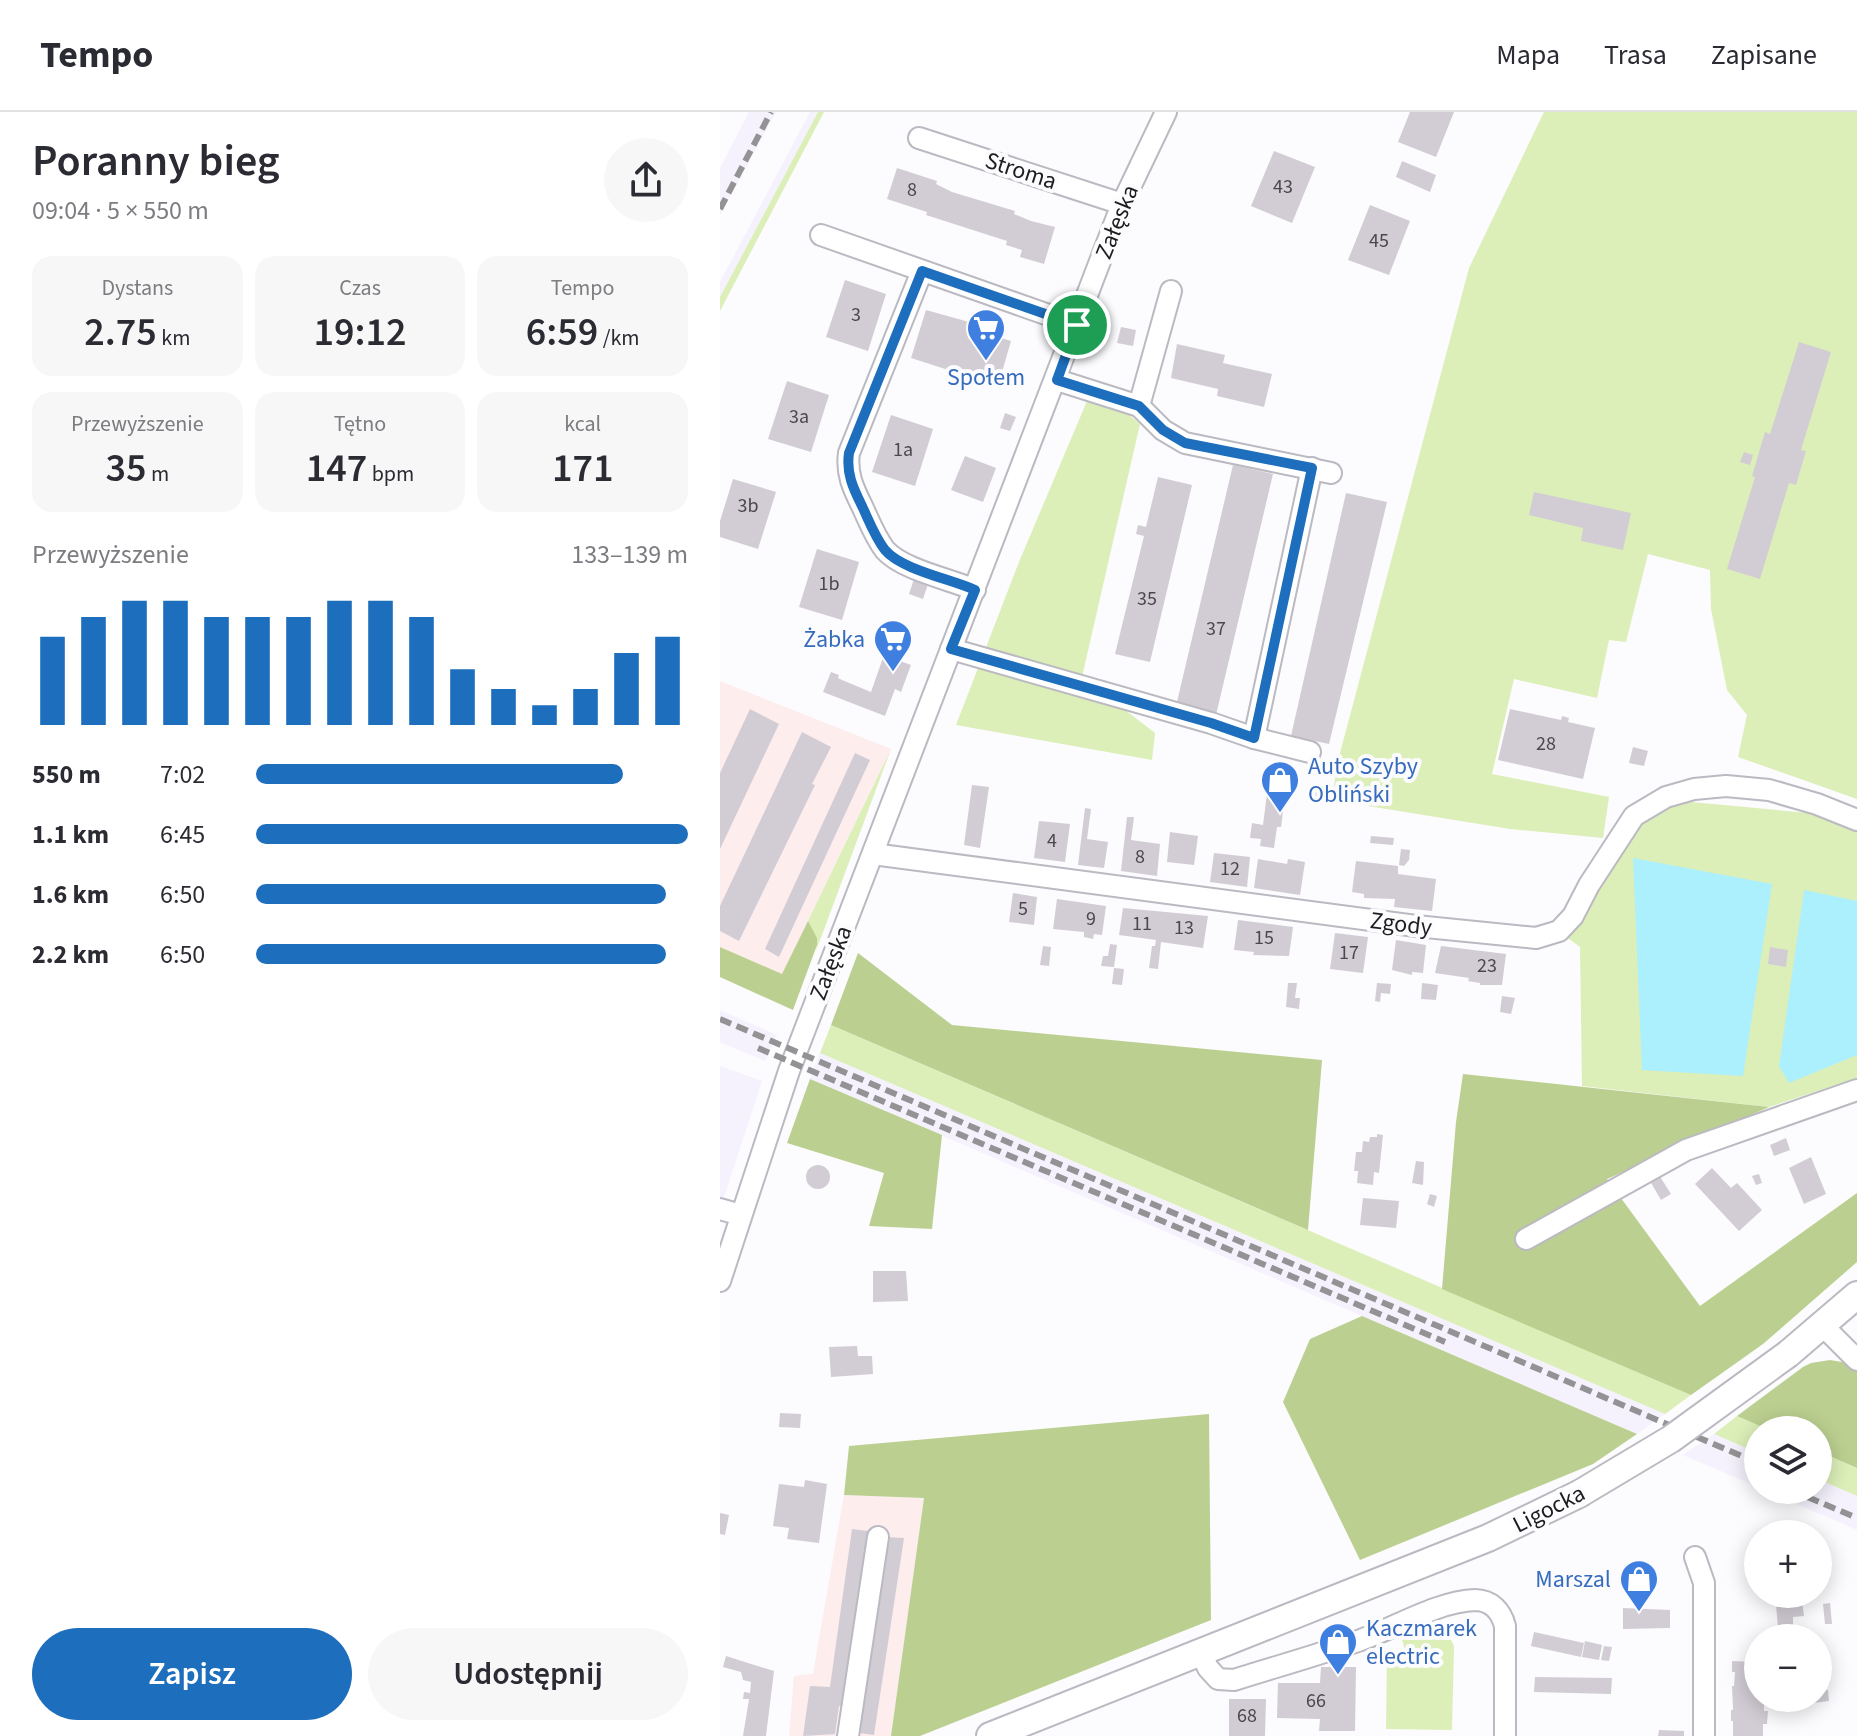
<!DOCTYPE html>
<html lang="pl">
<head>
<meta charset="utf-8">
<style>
	:root { --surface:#fff; --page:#f7f7f7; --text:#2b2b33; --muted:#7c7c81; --line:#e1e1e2; --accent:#1d6ebd }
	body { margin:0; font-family:"Source Sans 3",sans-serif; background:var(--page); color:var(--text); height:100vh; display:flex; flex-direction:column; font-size:30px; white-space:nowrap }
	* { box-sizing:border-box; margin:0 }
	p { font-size:26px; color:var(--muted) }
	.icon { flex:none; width:44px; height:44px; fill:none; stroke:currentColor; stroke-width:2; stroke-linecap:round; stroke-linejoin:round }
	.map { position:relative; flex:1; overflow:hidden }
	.side { display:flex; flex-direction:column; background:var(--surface); width:720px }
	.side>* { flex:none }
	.buttons { position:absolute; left:1024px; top:1304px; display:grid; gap:16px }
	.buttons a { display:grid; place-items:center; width:88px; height:88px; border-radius:50%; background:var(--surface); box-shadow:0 4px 20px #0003; font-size:40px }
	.pin { position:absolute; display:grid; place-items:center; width:68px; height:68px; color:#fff; margin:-34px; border:4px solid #fff; border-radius:50%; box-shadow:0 2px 8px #0007 }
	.round { display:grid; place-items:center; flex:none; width:84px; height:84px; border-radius:42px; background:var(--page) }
	.headline { display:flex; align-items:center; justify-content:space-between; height:136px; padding:0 32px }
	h1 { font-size:44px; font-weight:600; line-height:60px }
	.figures { display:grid; grid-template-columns:repeat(3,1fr); gap:12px; height:136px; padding:8px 32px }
	.figures div { display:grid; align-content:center; border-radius:20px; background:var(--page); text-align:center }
	.figures b { font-size:40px; font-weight:600 }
	.figures small { font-size:22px; font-weight:400 }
	.figures p { font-size:22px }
	.chart { height:224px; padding:16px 32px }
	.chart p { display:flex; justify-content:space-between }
	.chart svg { width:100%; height:144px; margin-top:8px; stroke:var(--accent); stroke-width:6 }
	.button { display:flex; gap:16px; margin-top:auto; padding:16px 32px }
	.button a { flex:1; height:92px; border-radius:48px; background:var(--accent); color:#fff; font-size:32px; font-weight:600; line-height:92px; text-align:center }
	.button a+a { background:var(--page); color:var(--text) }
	ul { padding:0 32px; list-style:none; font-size:26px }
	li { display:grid; grid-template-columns:128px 96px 1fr; align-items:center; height:60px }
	li i { height:20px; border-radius:10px; background:var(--accent) }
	header { display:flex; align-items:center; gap:48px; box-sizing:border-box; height:112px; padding:0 40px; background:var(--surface); border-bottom:2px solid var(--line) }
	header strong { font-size:38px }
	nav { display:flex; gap:44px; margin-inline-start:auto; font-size:28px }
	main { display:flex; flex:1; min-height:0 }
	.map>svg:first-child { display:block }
</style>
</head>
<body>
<header>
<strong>Tempo</strong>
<nav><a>Mapa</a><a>Trasa</a><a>Zapisane</a></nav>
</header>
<main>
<section class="side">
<div class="headline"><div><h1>Poranny bieg</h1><p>09:04 · 5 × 550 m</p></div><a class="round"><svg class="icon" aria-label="share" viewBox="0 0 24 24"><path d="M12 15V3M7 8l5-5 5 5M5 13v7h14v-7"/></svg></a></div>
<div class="figures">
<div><p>Dystans</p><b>2.75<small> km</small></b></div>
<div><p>Czas</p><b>19:12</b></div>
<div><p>Tempo</p><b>6:59<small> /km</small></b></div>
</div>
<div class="figures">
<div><p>Przewyższenie</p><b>35<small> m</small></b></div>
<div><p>Tętno</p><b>147<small> bpm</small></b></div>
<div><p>kcal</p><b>171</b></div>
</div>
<div class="chart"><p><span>Przewyższenie</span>133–139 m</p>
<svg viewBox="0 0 160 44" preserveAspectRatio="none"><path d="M5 44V17M15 44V11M25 44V6M35 44V6M45 44V11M55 44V11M65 44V11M75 44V6M85 44V6M95 44V11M105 44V27M115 44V33M125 44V38M135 44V33M145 44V22M155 44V17"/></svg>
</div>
<ul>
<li><b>550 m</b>7:02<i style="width:85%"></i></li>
<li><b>1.1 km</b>6:45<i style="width:100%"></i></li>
<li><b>1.6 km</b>6:50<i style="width:95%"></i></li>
<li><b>2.2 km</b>6:50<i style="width:95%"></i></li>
</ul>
<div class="button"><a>Zapisz</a><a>Udostępnij</a></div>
</section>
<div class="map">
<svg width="1137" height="1624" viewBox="0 0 1137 1624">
	<rect width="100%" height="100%" fill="#fcfbfe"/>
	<!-- built -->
	<g fill="#f5f2fe">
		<polygon points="29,0 56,0 0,103 0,56"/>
		<polygon points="90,0 98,0 0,185 0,170"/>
		<polygon points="0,898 57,923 45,949 0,930"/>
		<polygon points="100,941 945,1302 917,1322 90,967"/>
		<polygon points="0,954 42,969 3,1088 0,1088"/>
		<polygon points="994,1322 1038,1341 1038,1375 963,1343"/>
		<polygon points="1098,1367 1137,1384 1137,1418 1045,1378 1098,1378"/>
	</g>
	<!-- industrial -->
	<g fill="#fdeded">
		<polygon points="0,569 171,637 62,863 0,835"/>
		<polygon points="124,1383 204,1386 171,1624 69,1624 74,1564 93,1562"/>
	</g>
	<!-- green -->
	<g fill="#dcefb8">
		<polygon points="98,0 104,0 0,199 0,185"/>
		<polygon points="824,0 1137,0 1137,687 1018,645 1027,603 1007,578 991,497 990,458 928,442 906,530 889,528 877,586 794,567 772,662 889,685 883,726 790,717 611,688 620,641 749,156"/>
		<polygon points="367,289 402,297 420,312 362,565 435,621 432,648 236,613 299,450"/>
		<polygon points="171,637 96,839 97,833 88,809"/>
		<polygon points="961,689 1099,702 1137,718 1137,966 1049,995 862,974 860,835 845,824 916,715"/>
		<polygon points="111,913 971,1283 945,1302 100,941"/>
		<polygon points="1017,1304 1049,1318 1038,1318 1038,1341 994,1322"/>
		<polygon points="1098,1339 1137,1356 1137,1384 1098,1367"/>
		<polygon points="720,1505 734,1534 732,1618 666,1617 667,1545 685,1538 680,1521"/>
	</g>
	<!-- forest -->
	<g fill="#bbd090">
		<polygon points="88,809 97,826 97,833 73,898 0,865 0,835 62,862"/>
		<polygon points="138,841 232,913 602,948 588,1118 111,913"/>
		<polygon points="743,962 1049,995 887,1067 980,1194 1137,1081 1137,1150 1043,1232 971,1283 722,1177 736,1010"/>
		<polygon points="90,967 222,1023 212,1117 149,1114 164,1061 67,1031"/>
		<polygon points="642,1204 917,1322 873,1352 640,1448 563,1290 590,1227"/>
		<polygon points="1110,1248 1122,1250 1137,1258 1137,1356 1098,1339 1098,1318 1049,1318 1017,1304 1083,1255 1091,1251"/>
		<polygon points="489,1302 491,1508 200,1624 171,1624 204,1386 124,1383 129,1334"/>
	</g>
	<!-- water -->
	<g fill="#abf0fc">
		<polygon points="913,746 1052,772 1023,964 922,958"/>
		<polygon points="1084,778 1137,789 1137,943 1069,971 1059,954"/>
	</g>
	<!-- building -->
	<g fill="#d2cdd5">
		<polygon points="690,0 734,0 716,45 678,30"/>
		<polygon points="554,39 595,55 572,111 531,94"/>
		<polygon points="682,49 716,63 710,80 676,65"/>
		<polygon points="177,56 217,69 216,72 232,80 295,99 294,102 311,109 335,115 324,152 300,145 302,138 286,133 287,129 206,103 207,100 167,87"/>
		<polygon points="650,93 690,109 669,163 628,148"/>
		<polygon points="125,168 166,182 148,239 106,225"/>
		<polygon points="206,198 249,210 248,216 291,229 278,274 191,246"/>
		<polygon points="401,215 416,218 413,234 397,231"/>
		<polygon points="1079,230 1111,240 1081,338 1086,339 1076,373 1069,371 1040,467 1007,457 1035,365 1032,364 1045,320 1050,322"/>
		<polygon points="457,232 505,243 503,251 552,262 544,295 497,284 498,277 451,266"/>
		<polygon points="67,269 109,283 91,340 48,327"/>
		<polygon points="285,301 296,305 290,319 280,316"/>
		<polygon points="171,303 213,317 195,374 152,360"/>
		<polygon points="1024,340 1033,343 1030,353 1020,350"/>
		<polygon points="245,344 276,356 263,390 231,378"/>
		<polygon points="513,353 553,362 496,603 456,594"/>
		<polygon points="438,365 472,373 430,550 395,542 424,424 416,422 418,413 426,415"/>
		<polygon points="13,367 56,380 38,437 0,425 0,409"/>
		<polygon points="814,380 911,401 903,438 861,429 863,416 809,403"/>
		<polygon points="626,381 667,390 609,632 571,624"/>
		<polygon points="97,437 139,450 122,508 79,495"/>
		<polygon points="194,467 208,472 203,487 189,482"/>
		<polygon points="164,543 191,553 181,580 175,577 165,604 103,580 111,560 119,563 118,566 122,568 151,580"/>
		<polygon points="30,597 59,612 0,737 0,661"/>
		<polygon points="790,597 841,608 842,604 849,606 848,610 875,616 863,667 778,648"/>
		<polygon points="82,620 111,635 92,672 95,673 19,829 0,819 0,794"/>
		<polygon points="913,635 928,639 924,654 909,651"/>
		<polygon points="135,641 150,648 59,845 45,837"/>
		<polygon points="549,666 567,669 561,715 557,715 554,736 540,734 541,727 530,726 532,711 543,713"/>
		<polygon points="252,673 269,675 260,736 244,733"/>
		<polygon points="596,677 609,679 608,687 595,685"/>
		<polygon points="365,696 371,697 367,727 388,730 384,756 358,753"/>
		<polygon points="407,705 414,705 411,728 440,732 437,764 401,759"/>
		<polygon points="319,709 350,712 345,750 314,746"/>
		<polygon points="450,720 478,724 474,753 447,750"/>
		<polygon points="651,724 674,726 673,733 650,731"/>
		<polygon points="681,737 690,738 689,748 684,754 679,753"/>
		<polygon points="494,741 530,745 527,775 490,770"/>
		<polygon points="538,747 567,752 568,747 585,750 580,783 534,776"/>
		<polygon points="636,749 678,754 678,762 716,767 712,799 674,795 675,787 644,786 644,782 632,780"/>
		<polygon points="293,781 317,785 314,813 289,810"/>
		<polygon points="337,787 386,794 382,823 374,822 373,827 364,825 364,820 333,817"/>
		<polygon points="403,796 488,804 483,836 441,830 438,857 429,856 432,834 435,834 436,828 399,823"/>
		<polygon points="518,808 573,815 569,844 533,843 534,840 514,838"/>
		<polygon points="615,821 648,825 643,861 610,857"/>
		<polygon points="676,828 706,833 703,861 692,860 692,863 672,858"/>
		<polygon points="390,832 397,833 394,855 381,854 383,844 388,844"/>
		<polygon points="323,834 331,835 329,854 320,853"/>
		<polygon points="721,834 786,842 782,873 760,873 760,871 748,869 749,866 715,861"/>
		<polygon points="1050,835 1068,838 1066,855 1048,852"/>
		<polygon points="394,856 404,857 402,873 392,872"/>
		<polygon points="568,871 577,871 575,886 580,886 579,897 566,895"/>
		<polygon points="657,871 671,872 670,882 661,881 660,890 655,889"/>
		<polygon points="702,871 718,873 716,888 701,887"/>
		<polygon points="782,884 795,886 791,902 780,900"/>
		<polygon points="657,1022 663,1023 659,1061 654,1060 653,1073 637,1071 638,1059 634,1059 636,1040 642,1040 643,1029 649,1030 650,1025 657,1025"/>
		<polygon points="1066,1026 1070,1038 1054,1044 1050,1033"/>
		<polygon points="1091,1045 1106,1082 1084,1092 1069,1056"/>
		<polygon points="696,1049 704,1050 703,1073 692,1071"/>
		<circle cx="98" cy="1065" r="12"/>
		<polygon points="992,1056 1011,1076 1017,1071 1042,1098 1019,1119 975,1072"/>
		<polygon points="1039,1062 1042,1071 1036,1073 1032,1064"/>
		<polygon points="939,1063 951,1082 941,1088 930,1069"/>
		<polygon points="710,1082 717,1084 714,1095 707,1092"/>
		<polygon points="643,1086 679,1089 676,1116 640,1113"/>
		<polygon points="153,1159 186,1159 188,1189 153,1190"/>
		<polygon points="137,1234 138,1244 152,1244 153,1262 111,1265 109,1235"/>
		<polygon points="60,1301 81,1302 80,1316 59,1315"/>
		<polygon points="85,1368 107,1372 99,1431 67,1427 69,1416 53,1414 59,1372 84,1375"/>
		<polygon points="0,1401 9,1403 5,1423 0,1422"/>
		<polygon points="132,1417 148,1419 122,1594 119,1594 115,1622 83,1624 90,1574 110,1575"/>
		<polygon points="167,1425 184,1426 154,1623 139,1621"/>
		<polygon points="1055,1482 1081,1482 1084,1504 1073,1505 1073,1514 1058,1515"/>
		<polygon points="1110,1491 1112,1512 1105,1512 1103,1492"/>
		<polygon points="903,1496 950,1498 950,1516 903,1517"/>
		<polygon points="814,1520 864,1531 861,1545 811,1534"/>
		<polygon points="865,1529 882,1533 879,1548 862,1545"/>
		<polygon points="884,1534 892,1535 889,1549 881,1548"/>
		<polygon points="6,1544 54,1559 46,1624 23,1624 29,1587 23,1587 24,1580 30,1581 31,1570 23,1568 21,1560 3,1555"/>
		<polygon points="1012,1549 1038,1550 1038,1586 1044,1586 1044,1599 1048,1599 1047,1612 1043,1612 1043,1624 1013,1624 1013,1609 1011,1609 1011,1598 1013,1598 1012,1574 1014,1574 1015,1560 1012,1560"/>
		<polygon points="601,1555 636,1555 635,1619 599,1619 600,1607 557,1606 558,1571 600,1571"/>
		<polygon points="815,1565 892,1566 891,1582 814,1580"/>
		<polygon points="1108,1578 1109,1589 1093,1591 1092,1586 1098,1586 1098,1579"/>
		<polygon points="509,1587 546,1587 545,1624 509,1624"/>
		<polygon points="939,1618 964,1619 964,1624 938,1624"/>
	</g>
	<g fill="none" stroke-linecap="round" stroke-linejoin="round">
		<defs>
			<g id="minor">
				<polyline points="199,26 402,92"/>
				<polyline points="101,123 357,213"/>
				<path d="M202,159L129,341C126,361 133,376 142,394C149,409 155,425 165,438C183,458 230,467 255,478"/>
				<polyline points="337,268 419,294 443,318 465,331 611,361"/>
				<polyline points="419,294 451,179"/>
				<polyline points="231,537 491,611 534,626 590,640"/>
				<polyline points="534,626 592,356"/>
				<polyline points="153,742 696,814 816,826 839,819 853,804 869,773 914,704 946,685 974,677 1006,674 1049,678 1097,692 1137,708"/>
				<polyline points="0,1097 21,1103"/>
				<polyline points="806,1127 966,1038 1137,978"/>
				<polyline points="0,1169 69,959 402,92 446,0"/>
				<polyline points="1102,1213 1137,1248"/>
				<polyline points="975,1445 984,1471 984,1624"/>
				<path d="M480,1539L488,1556L498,1567L514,1568C555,1555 598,1543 638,1529C673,1517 718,1489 755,1488C771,1488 781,1499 785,1514V1624"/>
				<polyline points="128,1624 158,1425"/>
			</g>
			<g id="tertiary">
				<polyline points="1068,1242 1137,1183"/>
				<polyline points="270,1624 768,1426 859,1382"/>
			</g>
		</defs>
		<!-- minor casing -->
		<use href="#minor" stroke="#bbb9c1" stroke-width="24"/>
		<!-- tertiary casing -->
		<use href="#tertiary" stroke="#bbb9c1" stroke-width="30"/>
		<!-- minor -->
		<use href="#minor" stroke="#fff" stroke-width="20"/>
		<!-- tertiary -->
		<use href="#tertiary" stroke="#fff" stroke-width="26"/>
		<!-- rail -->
		<g stroke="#939295" stroke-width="6" stroke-dasharray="12 6" stroke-linecap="butt">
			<polyline points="0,97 51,0"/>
			<polyline points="0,907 1038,1351"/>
			<polyline points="38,936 725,1230"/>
			<polyline points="1071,1378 1137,1406"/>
		</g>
		<defs>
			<polyline id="tertiary-bridge" points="859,1382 951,1327 1068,1242"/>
		</defs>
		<!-- tertiary-bridge casing -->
		<use href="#tertiary-bridge" stroke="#bbb9c1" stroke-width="30" stroke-linecap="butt"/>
		<!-- tertiary-bridge -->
		<use href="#tertiary-bridge" stroke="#fff" stroke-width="26"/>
	</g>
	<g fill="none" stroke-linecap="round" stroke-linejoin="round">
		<defs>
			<path id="route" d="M202,159L357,213L337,268L419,294L443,318L465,331L592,356L534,626L491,611L231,537L255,478C231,467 182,458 165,438C155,425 149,409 142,394C133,376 126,361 129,341Z"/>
		</defs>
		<!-- route casing -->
		<use href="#route" stroke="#fff" stroke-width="16"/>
		<!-- route -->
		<use href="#route" stroke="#1d6ebd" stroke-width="10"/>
	</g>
	<!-- icons -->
	<defs>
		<symbol id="supermarket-pin" viewBox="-11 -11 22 30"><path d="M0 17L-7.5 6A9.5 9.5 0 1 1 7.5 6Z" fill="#3f7fe0" stroke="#fcfbfe"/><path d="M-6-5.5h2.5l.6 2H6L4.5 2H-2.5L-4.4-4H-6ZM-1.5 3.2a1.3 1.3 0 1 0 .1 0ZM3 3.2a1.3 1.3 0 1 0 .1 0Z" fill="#fff"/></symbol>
		<symbol id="shop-pin" viewBox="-11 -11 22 30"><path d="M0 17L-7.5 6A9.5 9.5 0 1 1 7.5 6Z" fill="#3f7fe0" stroke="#fcfbfe"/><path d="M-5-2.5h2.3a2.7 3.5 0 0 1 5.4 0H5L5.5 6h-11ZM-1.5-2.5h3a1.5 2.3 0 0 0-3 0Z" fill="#fff"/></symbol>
	</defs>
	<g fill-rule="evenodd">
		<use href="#supermarket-pin" x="244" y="194" width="44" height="60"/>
		<use href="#supermarket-pin" x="151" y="505" width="44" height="60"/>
		<use href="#shop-pin" x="538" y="646" width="44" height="60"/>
		<use href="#shop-pin" x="897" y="1445" width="44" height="60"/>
		<use href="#shop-pin" x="596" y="1508" width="44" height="60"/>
	</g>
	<g text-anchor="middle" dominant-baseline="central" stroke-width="8" stroke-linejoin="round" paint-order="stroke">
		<!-- number labels -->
		<g font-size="20" fill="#4a484c">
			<text x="563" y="75">43</text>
			<text x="192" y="78">8</text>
			<text x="659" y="129">45</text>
			<text x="136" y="203">3</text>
			<text x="79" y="305">3a</text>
			<text x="183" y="338">1a</text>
			<text x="28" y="394">3b</text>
			<text x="109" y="472">1b</text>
			<text x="427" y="487">35</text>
			<text x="496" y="517">37</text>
			<text x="826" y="632">28</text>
			<text x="332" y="729">4</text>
			<text x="420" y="745">8</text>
			<text x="510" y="757">12</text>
			<text x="303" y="797">5</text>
			<text x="371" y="807">9</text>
			<text x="422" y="812">11</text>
			<text x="464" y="816">13</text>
			<text x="544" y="826">15</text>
			<text x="629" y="841">17</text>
			<text x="767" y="854">23</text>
			<text x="596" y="1589">66</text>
			<text x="527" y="1604">68</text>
		</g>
		<!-- street labels -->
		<g font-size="24" fill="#1d1c1f" stroke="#fcfbfe">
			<text transform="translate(301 59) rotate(18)">Stroma</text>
			<text transform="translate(397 110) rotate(-68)">Załęska</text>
			<text transform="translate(681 812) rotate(7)">Zgody</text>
			<text transform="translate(111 851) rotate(-69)">Załęska</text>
			<text transform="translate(829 1397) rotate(-27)">Ligocka</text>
		</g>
		<!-- shop labels -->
		<g font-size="24" fill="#366cbe" stroke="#fcfbfe" text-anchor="end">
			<text x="266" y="265" text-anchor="middle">Społem</text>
			<text x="145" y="527">Żabka</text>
			<text x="588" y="654" text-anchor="start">Auto Szyby<tspan x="588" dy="28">Obliński</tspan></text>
			<text x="891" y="1467">Marszal</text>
			<text x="646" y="1516" text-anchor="start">Kaczmarek<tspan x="646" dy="28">electric</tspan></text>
		</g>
	</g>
</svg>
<div class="buttons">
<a><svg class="icon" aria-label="layers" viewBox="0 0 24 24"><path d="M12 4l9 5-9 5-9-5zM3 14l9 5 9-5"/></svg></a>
<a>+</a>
<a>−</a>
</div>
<div class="pin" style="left:357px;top:213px;background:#1e9e55"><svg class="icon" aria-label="arrive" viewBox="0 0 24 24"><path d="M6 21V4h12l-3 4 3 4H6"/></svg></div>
</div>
</main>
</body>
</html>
